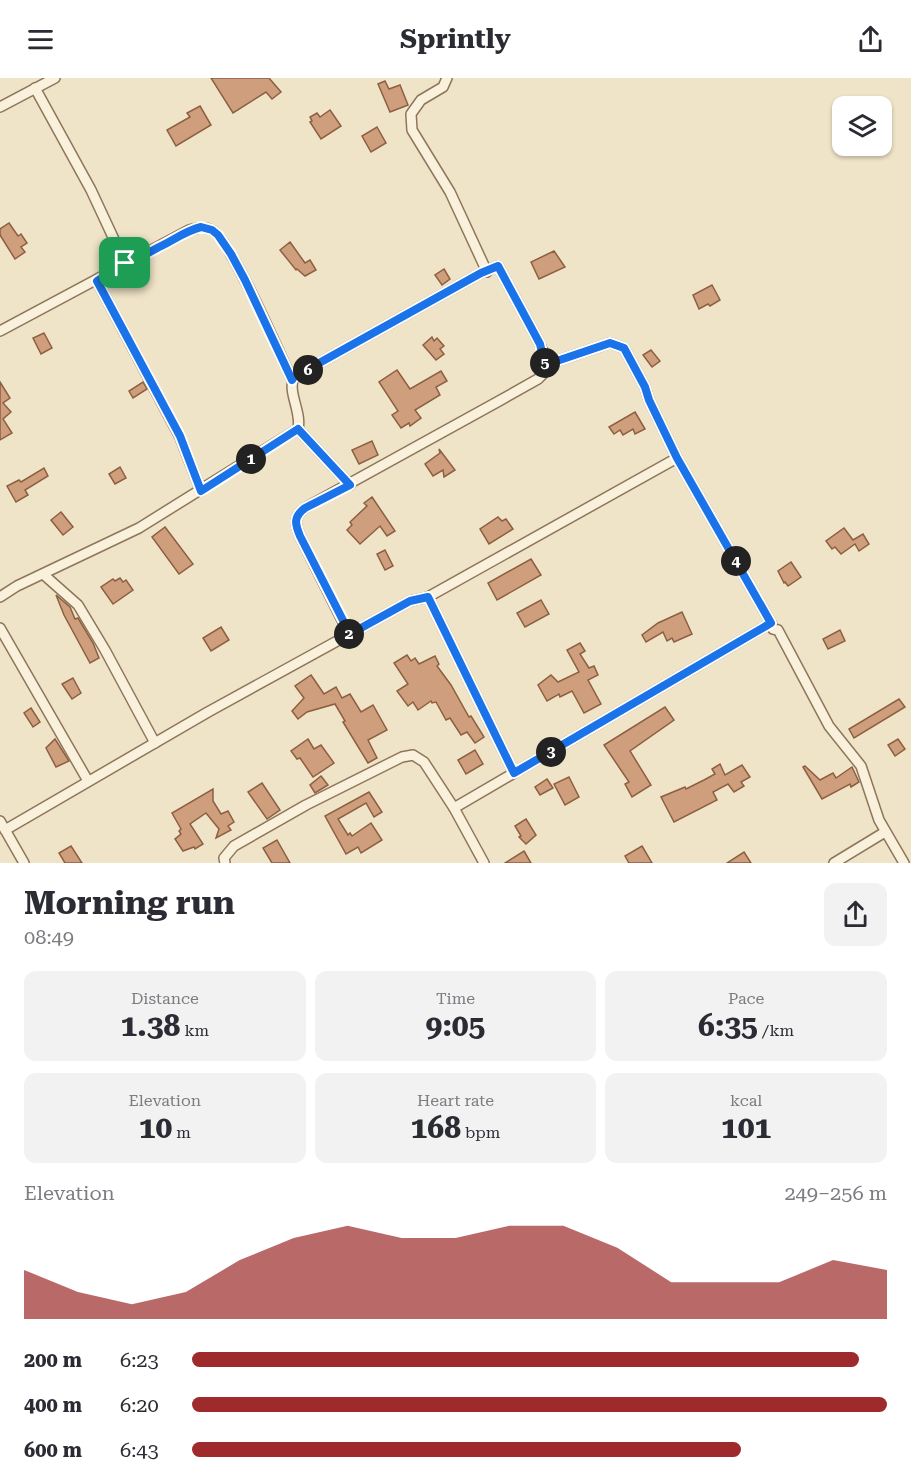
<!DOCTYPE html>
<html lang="en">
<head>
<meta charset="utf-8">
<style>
	:root { --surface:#fff; --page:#f2f2f3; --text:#2b2b33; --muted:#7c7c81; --accent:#9e2a2b }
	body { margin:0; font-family:"Roboto Serif",serif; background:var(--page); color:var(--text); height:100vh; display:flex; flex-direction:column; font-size:22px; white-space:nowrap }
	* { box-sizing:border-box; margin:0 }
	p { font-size:20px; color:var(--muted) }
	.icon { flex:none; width:33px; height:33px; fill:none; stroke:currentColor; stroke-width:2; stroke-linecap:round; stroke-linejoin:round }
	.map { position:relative; height:785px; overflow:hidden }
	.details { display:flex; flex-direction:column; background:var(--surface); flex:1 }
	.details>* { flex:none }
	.tools { position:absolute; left:832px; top:18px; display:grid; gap:12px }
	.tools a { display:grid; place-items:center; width:60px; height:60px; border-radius:12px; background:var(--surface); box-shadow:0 2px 4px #0004; font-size:30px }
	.pin { position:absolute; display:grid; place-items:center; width:51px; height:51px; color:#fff; margin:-26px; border-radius:12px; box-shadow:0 3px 9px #0006 }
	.km { position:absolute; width:30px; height:30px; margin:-15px; border-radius:50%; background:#222; color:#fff; font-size:16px; line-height:30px; text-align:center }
	.round { display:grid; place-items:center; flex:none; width:63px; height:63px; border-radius:12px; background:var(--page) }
	.headline { display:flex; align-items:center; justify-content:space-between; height:102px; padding:0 24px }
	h1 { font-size:33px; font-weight:700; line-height:45px }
	.stats { display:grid; grid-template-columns:repeat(3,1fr); gap:9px; height:102px; padding:6px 24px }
	.stats div { display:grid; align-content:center; border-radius:12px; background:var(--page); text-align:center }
	.stats b { font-size:30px; font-weight:700 }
	.stats small { font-size:16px; font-weight:400 }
	.stats p { font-size:16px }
	.chart { height:168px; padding:12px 24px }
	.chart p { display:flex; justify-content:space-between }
	.chart svg { width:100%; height:108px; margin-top:6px; fill:var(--accent); opacity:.7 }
	ul { padding:0 24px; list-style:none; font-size:20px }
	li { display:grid; grid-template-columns:96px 72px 1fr; align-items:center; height:45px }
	li i { height:15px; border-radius:8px; background:var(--accent) }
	header { display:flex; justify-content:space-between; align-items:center; height:78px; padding:0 24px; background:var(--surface); font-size:27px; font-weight:700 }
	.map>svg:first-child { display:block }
</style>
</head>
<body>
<header><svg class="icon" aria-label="menu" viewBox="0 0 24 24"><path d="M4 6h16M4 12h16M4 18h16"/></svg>Sprintly<svg class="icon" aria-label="share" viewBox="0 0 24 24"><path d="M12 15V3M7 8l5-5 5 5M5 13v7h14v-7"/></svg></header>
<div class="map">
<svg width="911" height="785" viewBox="0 0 911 785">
	<rect width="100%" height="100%" fill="#f0e4c8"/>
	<!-- building -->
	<g fill="#cf9f7d" stroke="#8d5f41" stroke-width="1.5">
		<polygon points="211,0 269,0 281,14 272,21 266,14 233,35"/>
		<polygon points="385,3 389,11 400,7 408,27 390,34 378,6"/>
		<polygon points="200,28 211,47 176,68 167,52 190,39 187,35"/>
		<polygon points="330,32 341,48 321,61 310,44 312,43 310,39 317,35 320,39"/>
		<polygon points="377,49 386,65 371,74 362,58"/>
		<polygon points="9,145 18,158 21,156 27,165 21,169 25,174 15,181 0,157 0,151"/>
		<polygon points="290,164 305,185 310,182 316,192 305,198 297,191 296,192 280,172"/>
		<polygon points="554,173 565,189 539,201 531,184"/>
		<polygon points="444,191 450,201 442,207 435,197"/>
		<polygon points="712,207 720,222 710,228 708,226 699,231 693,217"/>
		<polygon points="44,255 52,270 41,276 33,260"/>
		<polygon points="432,259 434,263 437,260 444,268 440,271 444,276 436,282 423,267"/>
		<polygon points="651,272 660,283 652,289 643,277"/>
		<polygon points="397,292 410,311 441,293 447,303 436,309 440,317 415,332 421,340 410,348 409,345 401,350 392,337 398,333 379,304"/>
		<polygon points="0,304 10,320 3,325 11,334 3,341 12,355 0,362"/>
		<polygon points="143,304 147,311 133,320 129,313"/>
		<polygon points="635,334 645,351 635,356 633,351 623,357 620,352 614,356 609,349"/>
		<polygon points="372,363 378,377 359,386 352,372"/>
		<polygon points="439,371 455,392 444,399 443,392 433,398 425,386 440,375"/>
		<polygon points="120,389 126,400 115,406 109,396"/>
		<polygon points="44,390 48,398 25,412 28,417 16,424 7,408 19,402 21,404"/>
		<polygon points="372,419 395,453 387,458 380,448 360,466 347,452 352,447 350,444 367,428 364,425"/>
		<polygon points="61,434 73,449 63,457 51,442"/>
		<polygon points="498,439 502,443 506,441 513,451 489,466 480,451"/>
		<polygon points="165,449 193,486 179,496 152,459"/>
		<polygon points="844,450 853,462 863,456 869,466 859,473 855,466 841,476 835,469 832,471 826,463"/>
		<polygon points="385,472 393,488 385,492 377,476"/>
		<polygon points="531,481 541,497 497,522 488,505"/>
		<polygon points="791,484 801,499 788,508 785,504 784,505 778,493"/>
		<polygon points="120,500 123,504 126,502 133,512 113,526 101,509 113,501 115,503"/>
		<polygon points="56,517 70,529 75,541 78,540 93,565 99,580 90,585 64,537"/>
		<polygon points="541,522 549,536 525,549 517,535"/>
		<polygon points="682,534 692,556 674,564 672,560 667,563 663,554 646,564 642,557 658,545"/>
		<polygon points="221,549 229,562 211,573 203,560"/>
		<polygon points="840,552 845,563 828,571 823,561"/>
		<polygon points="580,565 585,573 580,576 589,590 594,588 598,597 588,602 601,626 584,635 572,613 560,619 559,616 547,623 538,607 551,597 558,604 579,594 567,572"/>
		<polygon points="407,577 411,583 415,580 419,586 435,578 439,586 437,588 451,607 469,639 471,638 484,659 475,665 467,654 461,657 450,640 446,642 436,624 432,625 431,623 418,632 413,624 408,628 397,613 408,606 394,585"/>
		<polygon points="311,597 324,616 336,609 342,620 350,616 361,634 373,627 387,652 368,662 377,680 368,685 343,644 345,643 335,626 307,634 298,641 292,633 304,620 295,608"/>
		<polygon points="73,600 81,615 72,621 62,606"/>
		<polygon points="899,621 905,629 854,660 849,651"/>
		<polygon points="665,629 674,642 630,673 651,707 632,719 625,706 629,704 604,667"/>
		<polygon points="31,630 40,644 33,649 24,635"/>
		<polygon points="55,661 69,683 56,689 46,670"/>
		<polygon points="308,661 314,671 321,667 334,685 313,699 300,680 297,681 291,673"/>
		<polygon points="898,661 905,671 895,678 888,667"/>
		<polygon points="475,672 483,686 466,696 458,682"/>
		<polygon points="720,686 725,697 742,687 750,699 741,704 744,708 734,714 728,706 713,714 717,722 674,744 661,719 685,709 686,711 704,702 715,696 712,691"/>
		<polygon points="805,688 820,702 833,695 836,700 852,689 859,704 851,709 850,706 822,721 803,689"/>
		<polygon points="321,698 328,707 315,715 310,707"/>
		<polygon points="569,699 579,719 565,727 554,706"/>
		<polygon points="547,701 553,710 540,717 535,709"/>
		<polygon points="262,705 280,732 267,741 248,714"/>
		<polygon points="213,711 213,723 221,736 228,733 234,744 228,748 231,752 216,760 219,751 206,735 190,746 203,766 195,771 194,769 183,773 175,761 181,756 179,753 181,751 172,735"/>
		<polygon points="369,714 382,734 374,739 366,725 338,741 348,757 350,755 352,758 371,745 382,762 361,775 358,769 346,776 325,738"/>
		<polygon points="526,741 536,757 526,766 519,759 521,758 515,748"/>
		<polygon points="277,762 290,785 272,785 263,770"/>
		<polygon points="71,768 82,785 65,785 59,775"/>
		<polygon points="642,768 652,785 629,785 625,778"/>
		<polygon points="524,773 531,785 505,785"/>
		<polygon points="744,774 751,785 727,785"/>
	</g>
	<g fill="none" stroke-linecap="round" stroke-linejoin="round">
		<defs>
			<g id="street">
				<polyline points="447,0 443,9 421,22 411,36 412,52 450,114 487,194"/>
				<polyline points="35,10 91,112 125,185"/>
				<polyline points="0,29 55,0"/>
				<polyline points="97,203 180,359 201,413"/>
				<path d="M0,253L189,152C197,150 204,148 212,152C231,162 280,277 292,302"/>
				<polyline points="545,287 610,265 624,270 645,309 649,322 677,380"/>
				<polyline points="298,351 350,407"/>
				<polyline points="43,496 78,527 105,572 155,665"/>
				<path d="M0,519L17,508L139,450L298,351C302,334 287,314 294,299L481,195L498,188L540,266L544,277V295L538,301L499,323L305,430C293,439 295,446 300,458L349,556"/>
				<polyline points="428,519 677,380 771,545"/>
				<polyline points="0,550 88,703"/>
				<polyline points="454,730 771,545 773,551 778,552 829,648 861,688 879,742 904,785"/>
				<polyline points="0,743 24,785"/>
				<polyline points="5,752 208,634 410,523 428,519 514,695"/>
				<polyline points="225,785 224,780 234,768 306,727 402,679 413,677 424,684 454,730 484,785"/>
				<polyline points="834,785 885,754"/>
			</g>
		</defs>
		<!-- street casing -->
		<use href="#street" stroke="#8d765c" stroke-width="12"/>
		<!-- street -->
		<use href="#street" stroke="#faf1dc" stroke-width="9"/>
	</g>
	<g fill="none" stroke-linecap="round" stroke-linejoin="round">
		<defs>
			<path id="route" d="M201,149L212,152L218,157L231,176L245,202L292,302L294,299L481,195L498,188L540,266L545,287L610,265L624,270L645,309L649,322L677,380L771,545L514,695L428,519L410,523L350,556L300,458C295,446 293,439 305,430L350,407L298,351L201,413L180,358L97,203C117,190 138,181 159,169C174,162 185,153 201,149Z"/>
		</defs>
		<!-- route casing -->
		<use href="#route" stroke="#fff" stroke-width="12"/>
		<!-- route -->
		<use href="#route" stroke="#1a73e8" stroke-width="8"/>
	</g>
</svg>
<div class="tools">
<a><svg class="icon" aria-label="layers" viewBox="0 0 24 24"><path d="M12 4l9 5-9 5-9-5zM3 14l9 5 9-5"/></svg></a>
</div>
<div class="pin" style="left:125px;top:185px;background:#1e9e55"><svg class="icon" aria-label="arrive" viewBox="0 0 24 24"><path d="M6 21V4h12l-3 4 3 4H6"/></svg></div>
<b class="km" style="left:251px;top:381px">1</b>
<b class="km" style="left:349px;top:556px">2</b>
<b class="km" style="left:551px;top:674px">3</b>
<b class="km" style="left:736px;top:483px">4</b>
<b class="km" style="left:545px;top:285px">5</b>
<b class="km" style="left:308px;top:292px">6</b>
</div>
<section class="details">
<div class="headline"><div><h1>Morning run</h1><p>08:49</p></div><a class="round"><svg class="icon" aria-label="share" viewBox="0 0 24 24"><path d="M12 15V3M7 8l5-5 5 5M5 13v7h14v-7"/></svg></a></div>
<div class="stats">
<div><p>Distance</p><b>1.38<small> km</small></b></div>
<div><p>Time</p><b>9:05</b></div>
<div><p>Pace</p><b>6:35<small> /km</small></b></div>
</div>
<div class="stats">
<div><p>Elevation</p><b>10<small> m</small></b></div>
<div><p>Heart rate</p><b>168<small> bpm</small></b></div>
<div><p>kcal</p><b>101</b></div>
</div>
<div class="chart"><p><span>Elevation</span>249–256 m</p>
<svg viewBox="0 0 160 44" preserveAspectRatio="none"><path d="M0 44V24L10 33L20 38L30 33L40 20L50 11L60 6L70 11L80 11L90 6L100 6L110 15L120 29L130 29L140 29L150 20L160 24V44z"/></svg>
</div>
<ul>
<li><b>200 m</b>6:23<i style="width:96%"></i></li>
<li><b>400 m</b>6:20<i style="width:100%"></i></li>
<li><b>600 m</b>6:43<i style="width:79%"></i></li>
</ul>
</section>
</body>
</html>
